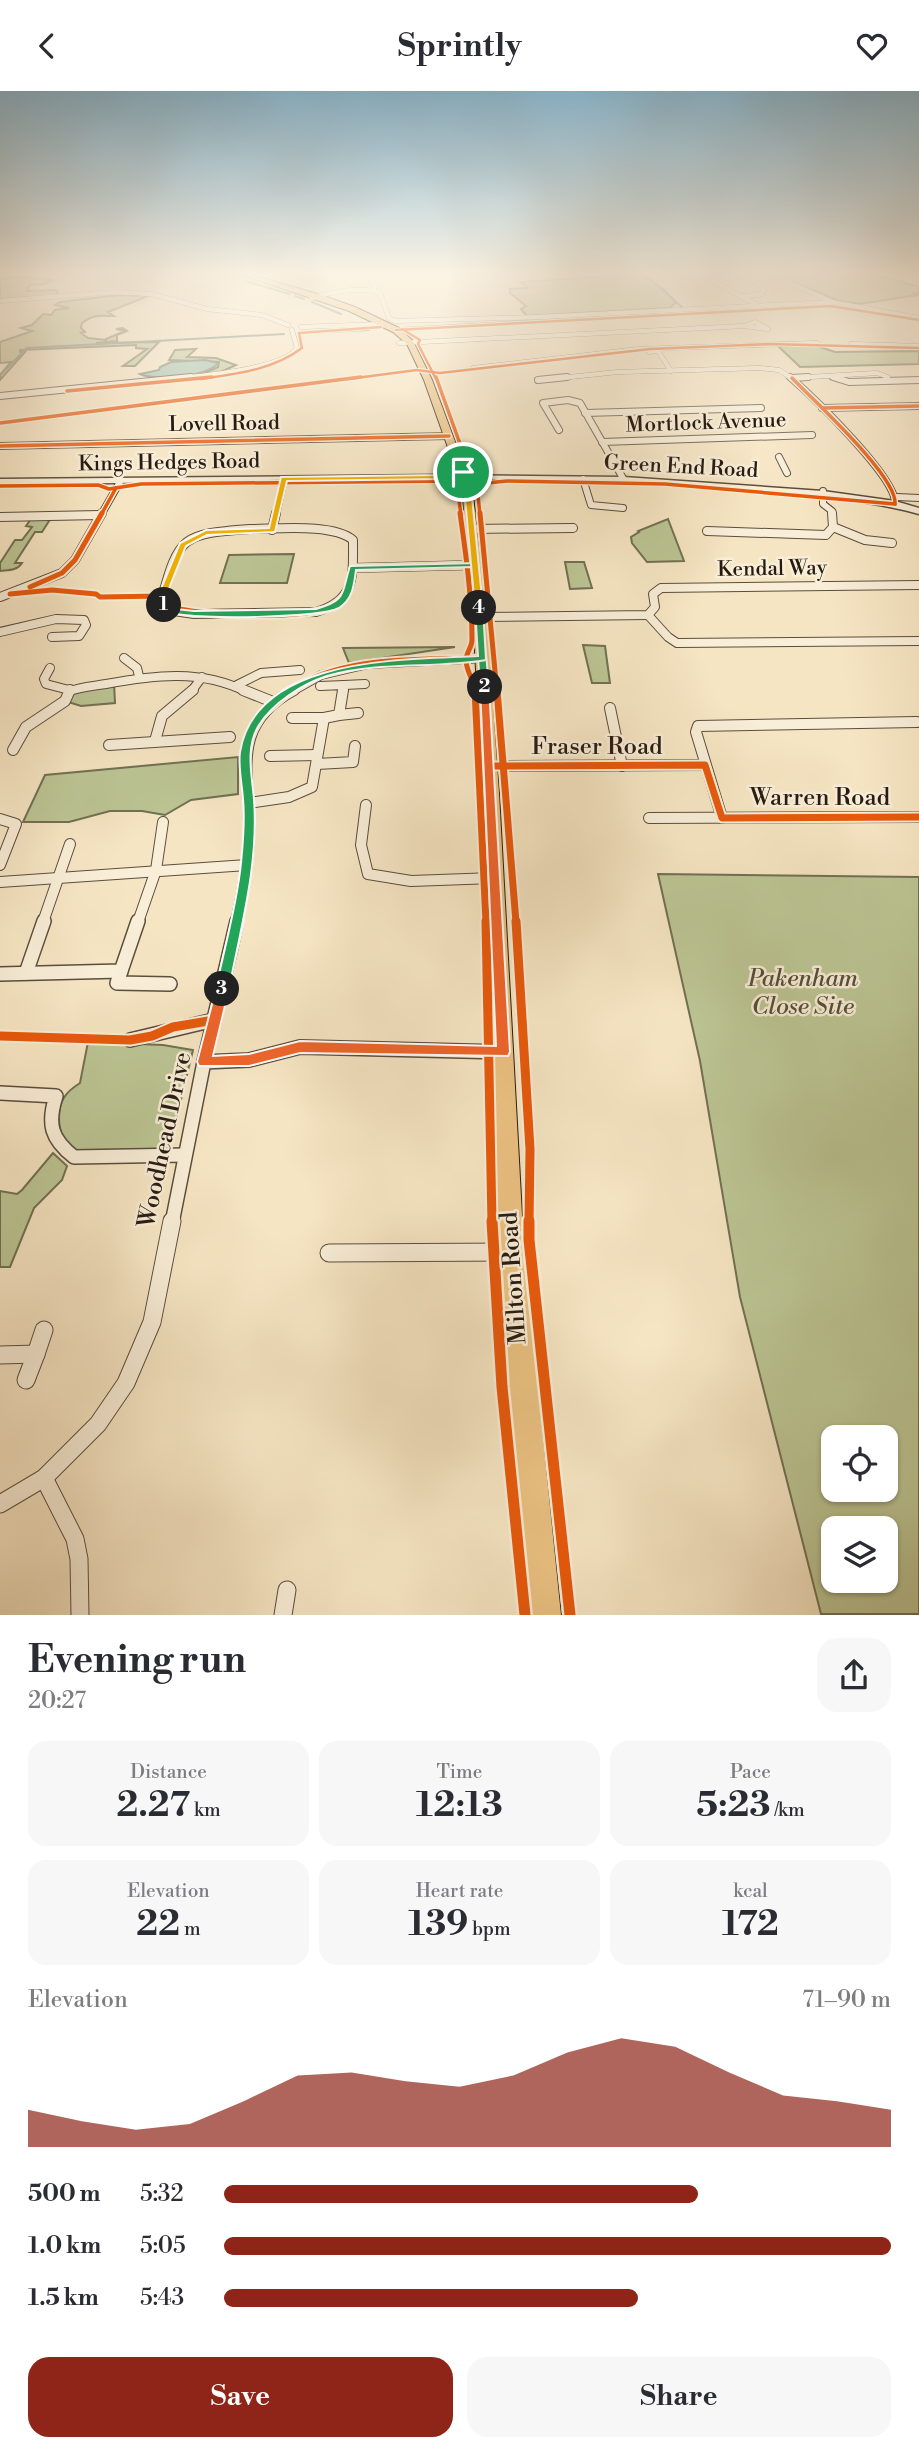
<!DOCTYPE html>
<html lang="en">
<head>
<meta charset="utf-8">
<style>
	:root { --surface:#fff; --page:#f7f7f7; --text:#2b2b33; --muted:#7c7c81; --accent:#8f2418 }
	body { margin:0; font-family:"Libre Bodoni",serif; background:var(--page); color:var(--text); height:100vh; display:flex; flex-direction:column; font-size:26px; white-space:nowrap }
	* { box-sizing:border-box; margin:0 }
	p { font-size:23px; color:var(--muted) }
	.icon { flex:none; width:38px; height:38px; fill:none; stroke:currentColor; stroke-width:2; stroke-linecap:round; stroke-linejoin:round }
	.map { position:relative; height:1524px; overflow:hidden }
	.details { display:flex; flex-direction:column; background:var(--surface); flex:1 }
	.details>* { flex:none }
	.fabs { position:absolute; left:821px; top:1334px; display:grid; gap:14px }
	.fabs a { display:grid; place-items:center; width:77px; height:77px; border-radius:14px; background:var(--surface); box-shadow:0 2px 5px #0004; font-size:35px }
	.pin { position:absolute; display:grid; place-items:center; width:60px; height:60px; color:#fff; margin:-30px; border:4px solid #fff; border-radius:50%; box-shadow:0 2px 7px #0007 }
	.km { position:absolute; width:35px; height:35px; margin:-18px; border-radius:50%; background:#222; color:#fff; font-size:19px; line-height:35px; text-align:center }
	.round { display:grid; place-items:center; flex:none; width:74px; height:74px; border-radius:21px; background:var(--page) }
	.headline { display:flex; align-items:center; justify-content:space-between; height:119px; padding:0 28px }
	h1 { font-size:38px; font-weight:700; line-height:52px }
	.figures { display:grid; grid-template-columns:repeat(3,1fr); gap:10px; height:119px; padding:7px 28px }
	.figures div { display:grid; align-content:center; border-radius:18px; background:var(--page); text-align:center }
	.figures b { font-size:35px; font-weight:700 }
	.figures small { font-size:19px; font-weight:400 }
	.figures p { font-size:19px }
	.chart { height:196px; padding:14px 28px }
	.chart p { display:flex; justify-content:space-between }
	.chart svg { width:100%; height:126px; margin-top:7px; fill:var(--accent); opacity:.7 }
	.button { display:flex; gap:14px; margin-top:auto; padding:14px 28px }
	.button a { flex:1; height:80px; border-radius:21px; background:var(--accent); color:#fff; font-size:28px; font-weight:700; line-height:80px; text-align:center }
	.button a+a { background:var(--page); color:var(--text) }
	ul { padding:0 28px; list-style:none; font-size:23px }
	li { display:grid; grid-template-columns:112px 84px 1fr; align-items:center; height:52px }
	li i { height:18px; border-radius:9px; background:var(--accent) }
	header { display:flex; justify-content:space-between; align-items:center; height:91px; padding:0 28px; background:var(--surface); font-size:32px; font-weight:700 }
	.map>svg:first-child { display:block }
</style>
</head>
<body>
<header><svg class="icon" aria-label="back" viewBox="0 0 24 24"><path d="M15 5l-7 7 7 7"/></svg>Sprintly<svg class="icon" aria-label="heart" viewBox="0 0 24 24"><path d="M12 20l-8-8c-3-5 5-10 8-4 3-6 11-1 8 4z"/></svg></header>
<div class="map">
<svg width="919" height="1524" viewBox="0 0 919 1524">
	<rect width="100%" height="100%" fill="#f6e5c3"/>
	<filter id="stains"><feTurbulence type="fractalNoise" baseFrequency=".00286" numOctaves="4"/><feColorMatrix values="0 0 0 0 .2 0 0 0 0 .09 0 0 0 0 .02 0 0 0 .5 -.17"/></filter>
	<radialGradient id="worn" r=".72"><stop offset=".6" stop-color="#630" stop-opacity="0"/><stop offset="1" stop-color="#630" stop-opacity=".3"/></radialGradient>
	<!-- green -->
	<g fill="#bcc594" stroke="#717053" stroke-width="2" fill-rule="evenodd">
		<polygon points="640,183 663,198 676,211 670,217 527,225 521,218 526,215 510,202 510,198 528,197 521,191"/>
		<polygon points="809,183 873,183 919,196 919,202 915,203 918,204 859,213 839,210 781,186"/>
		<polygon points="23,186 54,189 44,193 30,194 27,200 57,199 58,202 55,205 0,208 0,188"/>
		<path d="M119,204L148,205L108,221L114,225C99,225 94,223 82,232L81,237L85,241L81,242L88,247L106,249V248L125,240L116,238L123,237L127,240L117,244V250L96,252L159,251L135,275H123L147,258L136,257V254L20,259V261H25L0,289V284L11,271L0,272V251L32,240L21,237L32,234L43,223L51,224L55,219L69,217L55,214L60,211Z"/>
		<polygon points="778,255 817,255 835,261 919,260 919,273 800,276"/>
		<polygon points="196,258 187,266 216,267 236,274 216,283 183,284 205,282 218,276 219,271 169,269 175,259"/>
		<path d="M51,427L42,441H35L15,472H22C17,480 8,479 0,480V472L15,449H22L32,436L26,435L31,428Z"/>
		<polygon points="668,428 684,470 647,471 632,452 631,446 639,441 638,440"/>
		<polygon points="294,463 287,492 220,492 229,464"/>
		<polygon points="565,471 584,471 592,497 570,498"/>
		<polygon points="583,554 605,555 610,592 592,592"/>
		<polygon points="455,556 349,572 343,557"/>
		<polygon points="114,592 115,612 81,615 68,611 74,602"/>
		<polygon points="238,666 238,703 191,709 165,724 142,720 110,720 69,731 23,731 45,684"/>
		<path d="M658,783L919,786V1523H821L740,1206L700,970ZM833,1346H886V1398H833ZM833,1437H886V1489H833Z"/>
		<path d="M88,951L163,954L193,959L169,1058C152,1059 87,1065 76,1059C63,1052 59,1040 59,1027C59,1009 66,1001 80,992Z"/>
		<polygon points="53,1062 67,1075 62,1089 34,1117 10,1176 0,1176 0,1100 17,1103 22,1099"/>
	</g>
	<!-- water -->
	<path fill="#9dbfaf" stroke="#6d7d70" stroke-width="2" d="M205,269L218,272C207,286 155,290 140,283L159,279L160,276L171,271Z"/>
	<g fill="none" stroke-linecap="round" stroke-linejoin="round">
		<!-- stream -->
		<g stroke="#6d7d70" stroke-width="2">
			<polyline points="644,183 683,217"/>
			<polyline points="245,190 290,203"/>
			<polyline points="295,205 304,208"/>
			<polyline points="312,211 341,223"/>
			<polyline points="403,237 754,217"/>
			<polyline points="305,242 369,239"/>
			<polyline points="0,284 27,257 284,243"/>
		</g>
		<defs>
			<g id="minor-far5">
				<polyline points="364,183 376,195 372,199"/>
				<polyline points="700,183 757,214"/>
				<polyline points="739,183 759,193 764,200 759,204 742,205"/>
				<polyline points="771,183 832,211 919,227"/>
				<path d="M311,207C334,201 357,195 380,202L389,227L395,230L540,226L832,211"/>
				<polyline points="0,210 114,201 152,203 207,218 262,224 288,234"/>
				<polygon points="755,231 768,238 744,235"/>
				<polyline points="301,236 383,233"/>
				<polyline points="399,252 744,235"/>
				<polyline points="851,253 919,255"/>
				<polyline points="649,261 658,260 671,280"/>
				<polyline points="473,277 639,258 817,252"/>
				<polyline points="833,286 839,288"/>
				<polyline points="792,287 877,282 888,286"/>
				<path d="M173,288C198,285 284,278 297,257L292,239"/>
				<polyline points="550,288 618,281 760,277 779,279 793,288"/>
			</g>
			<g id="minor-far4">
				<path d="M790,286C812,305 898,388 895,413"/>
				<polyline points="833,286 849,291 919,289"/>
				<polyline points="792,287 808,286"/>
				<polyline points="538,289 567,286"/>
				<polyline points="0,305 191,286"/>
				<polyline points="822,317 919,315"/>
				<polyline points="585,322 761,317"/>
				<polyline points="559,339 543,312 568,309 580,312 624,389"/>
				<polyline points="602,351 812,344"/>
				<polyline points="0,355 449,345"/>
				<polyline points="779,366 787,382"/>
				<polyline points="583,388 591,414 623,417"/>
				<polyline points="823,400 823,413 832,420 832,424"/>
				<polyline points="897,406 919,407"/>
				<polyline points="101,424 121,389"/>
				<polyline points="276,424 284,388"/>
			</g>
			<g id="minor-far3">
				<polyline points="0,426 100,424"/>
				<polyline points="833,436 865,449 892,452"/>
				<path d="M250,438C277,438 333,432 353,449C353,485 356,509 316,521L194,523L174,520L161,510C179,444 182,443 250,438Z"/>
				<polyline points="471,438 573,437"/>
				<polyline points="272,439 276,422"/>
				<polyline points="707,440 826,444 833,436 832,422"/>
				<polyline points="353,477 475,474"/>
				<polyline points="0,506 62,482 75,469 102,422"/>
				<polyline points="648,524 668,546 677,552 919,550"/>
				<polyline points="480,526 648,524 655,516 653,503 661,497 919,494"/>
				<polyline points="0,541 56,528 84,529 86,534 79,545 52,546"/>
				<polyline points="124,567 137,577 139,585"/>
				<polyline points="50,577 44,588 46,593 69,599"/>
				<polyline points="237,594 261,582 300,579"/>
				<polyline points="344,594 365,593"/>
				<polyline points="320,595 344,594 343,601"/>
				<path d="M68,601C78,596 94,595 106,593C155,584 201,578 247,601"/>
				<polyline points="191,601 202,586"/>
				<polyline points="291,601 321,584 368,573 483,567"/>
			</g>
			<g id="minor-far2">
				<polyline points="243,599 273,611"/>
				<polyline points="610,617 622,675"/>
				<polyline points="339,624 358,622"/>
				<polyline points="292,627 324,627"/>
				<polyline points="155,650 162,625 193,599"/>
				<polyline points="109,654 230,646"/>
				<polyline points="13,659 26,636 65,610 70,599"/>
				<polyline points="270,665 317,664"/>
				<polyline points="317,673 353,671 355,655"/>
				<polyline points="489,675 705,674"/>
				<polyline points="249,712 289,706 312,696 324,627 339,624 343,599"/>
				<polyline points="366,714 361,754 368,783 411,790 494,787"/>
				<polyline points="649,727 919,726"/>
				<polyline points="722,727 696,641 698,635 917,631"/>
				<polyline points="0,728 16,733 0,774"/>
				<polyline points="0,791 247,774"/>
				<polyline points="43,831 70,753"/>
				<polyline points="138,831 156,779 163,731"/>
				<path d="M236,831C242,804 248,774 249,746C251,684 227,635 294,599"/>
			</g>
			<g id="minor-far1">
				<polyline points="121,880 117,892 170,893"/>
				<polyline points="26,882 44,830"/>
				<polyline points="0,883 121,880 138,830"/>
				<polyline points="130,949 214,929"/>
				<polyline points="204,971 249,969 300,956 503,961"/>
				<path d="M0,1002L56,1005C47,1033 51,1048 74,1066L185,1064"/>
				<polyline points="172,1132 204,971 237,830"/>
			</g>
			<g id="minor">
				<polyline points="329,1162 511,1161"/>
				<polyline points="0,1264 36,1263 44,1239"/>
				<polyline points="26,1289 36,1263"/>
				<polyline points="44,1387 75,1448 79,1468 80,1524"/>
				<polyline points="0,1413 44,1387 98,1333 126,1292 152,1231 172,1130"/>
				<polyline points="283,1524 287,1499"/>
			</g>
			<path id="tertiary" d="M438,384L624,386L823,400L895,410L919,417V423C846,403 769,402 693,396C463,380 231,391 0,394V388Z"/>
			<polygon id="primary" points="239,183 249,183 321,204 355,216 399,237 413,250 432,289 472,396 487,526 499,702 524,1161 561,1524 529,1524 498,1161 483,702 473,526 462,396 424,289 407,253 393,241 349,220"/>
		</defs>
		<!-- minor-far5 casing -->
		<use href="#minor-far5" stroke="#5a4e3e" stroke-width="5"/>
		<!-- minor-far4 casing -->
		<use href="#minor-far4" stroke="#5a4e3e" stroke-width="8"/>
		<!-- minor-far3 casing -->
		<use href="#minor-far3" stroke="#5a4e3e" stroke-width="10"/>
		<!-- minor-far2 casing -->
		<use href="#minor-far2" stroke="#5a4e3e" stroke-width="12"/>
		<!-- minor-far1 casing -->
		<use href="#minor-far1" stroke="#5a4e3e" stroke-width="16"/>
		<!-- minor casing -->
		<use href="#minor" stroke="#5a4e3e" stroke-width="19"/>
		<!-- tertiary casing -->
		<use href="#tertiary" stroke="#5a4e3e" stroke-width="3"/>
		<!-- primary casing -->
		<use href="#primary" stroke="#261b12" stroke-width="2"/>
		<!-- minor-far5 -->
		<use href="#minor-far5" stroke="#f9eed8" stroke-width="4.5"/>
		<!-- minor-far4 -->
		<use href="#minor-far4" stroke="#f9eed8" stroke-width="6"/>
		<!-- minor-far3 -->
		<use href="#minor-far3" stroke="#f9eed8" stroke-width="8"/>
		<!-- minor-far2 -->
		<use href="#minor-far2" stroke="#f9eed8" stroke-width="10"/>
		<!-- minor-far1 -->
		<use href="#minor-far1" stroke="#f9eed8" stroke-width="13"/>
		<!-- minor -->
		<use href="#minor" stroke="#f9eed8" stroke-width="17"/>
		<!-- tertiary -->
		<use href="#tertiary" fill="#f9eed8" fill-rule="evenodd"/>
		<!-- primary -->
		<use href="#primary" fill="#ebc282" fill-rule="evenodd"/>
		<!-- rail -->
		<polyline stroke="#261b12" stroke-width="2" stroke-dasharray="5 5" stroke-linecap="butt" points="911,183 919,186"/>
		<defs>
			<g id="cycleway-far5">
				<polyline points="402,238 420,249 418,253 436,288"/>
				<polyline points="396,239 830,215 919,229"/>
				<path d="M200,288C236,283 273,279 302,257L299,242L381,236"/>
				<polyline points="348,288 417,279 440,282 650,258 770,253 919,257"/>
			</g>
			<g id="cycleway-far4">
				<polyline points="436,286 459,350 473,379"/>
				<path d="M792,287C813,309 898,386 895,413"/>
				<polyline points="67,300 212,286"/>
				<polyline points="822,317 919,315"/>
				<polyline points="0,332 361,286"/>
				<polyline points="0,355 449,345"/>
				<polyline points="477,394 480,424"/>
				<polyline points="0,395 98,394 109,398 141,393 444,390 457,395 507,390 665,393 895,413"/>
				<polyline points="457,395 461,424"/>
				<polyline points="101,424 116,397"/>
			</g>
			<g id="cycleway-far3">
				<path d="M460,422C466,464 472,506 472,549C472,556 466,562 466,569C466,580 474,589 475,601"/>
				<polyline points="480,422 497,601"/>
				<polyline points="30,496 62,482 75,469 102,422"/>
				<path d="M10,503L52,499L96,503L100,506L162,505L163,513C191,526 316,531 340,512C349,504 351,489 353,477L475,474"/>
				<path d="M287,601C342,564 414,569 476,567"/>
			</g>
			<g id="cycleway-far2">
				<polyline points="475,599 486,831"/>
				<polyline points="497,599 516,831"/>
				<polyline points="493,675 705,674 722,727 919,726"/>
				<polyline points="238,831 249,747 245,671 248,646 262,623 290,599"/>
			</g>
			<g id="cycleway-far1">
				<polyline points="486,830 492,1132"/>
				<polyline points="516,830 530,1058 529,1132"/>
				<polyline points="0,945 130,949 152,945 173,936 214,929 239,830"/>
			</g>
			<g id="cycleway">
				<polyline points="492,1130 502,1296 525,1524"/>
				<polyline points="529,1130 529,1149 570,1524"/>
			</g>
		</defs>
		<!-- cycleway-far5 casing -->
		<use href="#cycleway-far5" stroke="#f9eed8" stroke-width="4.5"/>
		<!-- cycleway-far4 casing -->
		<use href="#cycleway-far4" stroke="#f9eed8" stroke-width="6"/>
		<!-- cycleway-far3 casing -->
		<use href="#cycleway-far3" stroke="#f9eed8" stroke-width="9"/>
		<!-- cycleway-far2 casing -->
		<use href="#cycleway-far2" stroke="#f9eed8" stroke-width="11"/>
		<!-- cycleway-far1 casing -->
		<use href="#cycleway-far1" stroke="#f9eed8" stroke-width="13"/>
		<!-- cycleway casing -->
		<use href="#cycleway" stroke="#f9eed8" stroke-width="16"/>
		<!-- cycleway-far5 -->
		<use href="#cycleway-far5" stroke="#e8590c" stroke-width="2.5"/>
		<!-- cycleway-far4 -->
		<use href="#cycleway-far4" stroke="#e8590c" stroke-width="3.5"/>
		<!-- cycleway-far3 -->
		<use href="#cycleway-far3" stroke="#e8590c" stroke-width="5"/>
		<!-- cycleway-far2 -->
		<use href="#cycleway-far2" stroke="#e8590c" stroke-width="7"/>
		<!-- cycleway-far1 -->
		<use href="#cycleway-far1" stroke="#e8590c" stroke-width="9"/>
		<!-- cycleway -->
		<use href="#cycleway" stroke="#e8590c" stroke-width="11"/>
	</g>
	<!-- sky -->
	<linearGradient id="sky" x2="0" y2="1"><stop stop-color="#8ab8d1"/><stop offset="0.46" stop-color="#fbf3e4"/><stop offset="1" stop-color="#fbf3e4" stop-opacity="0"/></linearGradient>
	<rect width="919" height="396" fill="url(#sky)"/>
	<!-- split-1 -->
	<polygon fill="#f5b400" stroke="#fff" stroke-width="2" points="446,379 466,381 448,383 443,388 287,390 275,441 207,444 186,455 166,505 168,514 164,517 160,514 158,505 180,452 206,439 269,437 281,386 441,384"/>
	<!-- split-2 -->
	<path fill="#22a559" stroke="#fff" stroke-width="2" d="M478,472L489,596L485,599L480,596L472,476L356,479C354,494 353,508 339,517C320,527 196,529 173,522C168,521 164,517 160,514L164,512L176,518L194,520L316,518C348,509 341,502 350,475Z"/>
	<!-- split-3 -->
	<polygon fill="#f0652b" stroke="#fff" stroke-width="2" points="485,594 489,596 510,961 508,965 300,962 249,975 199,975 197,971 216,898 222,893 229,898 213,965 249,963 300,950 496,955 480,596"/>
	<!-- split-4 -->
	<path fill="#22a559" stroke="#fff" stroke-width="2" d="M479,514L483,517L486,569C433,578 379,570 327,585C302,593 273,612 259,634C245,656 252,684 254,708C259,772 241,836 229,898L222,903L218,902L216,898C224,857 237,814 241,772C243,752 245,729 243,708C242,693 238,675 240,661C256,564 406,569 478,565L475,517Z"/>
	<!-- split-5 -->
	<polygon fill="#f5b400" stroke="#fff" stroke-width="2" points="463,379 466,381 471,396 483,517 479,519 475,517 464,396 460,381"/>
	<g text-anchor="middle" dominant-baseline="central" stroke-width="5" stroke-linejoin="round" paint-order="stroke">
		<!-- far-street labels -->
		<g font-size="21" fill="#261b12" stroke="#f9eed8">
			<text transform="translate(706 332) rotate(-2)">Mortlock Avenue</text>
			<text transform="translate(224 333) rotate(-1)">Lovell Road</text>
			<text transform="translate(169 372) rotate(-1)">Kings Hedges Road</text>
			<text transform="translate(681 376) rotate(3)">Green End Road</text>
			<text transform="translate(772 478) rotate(-1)">Kendal Way</text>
		</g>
		<!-- street labels -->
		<g font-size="24" fill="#261b12" stroke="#f9eed8">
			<text x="597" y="656">Fraser Road</text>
			<text x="820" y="707">Warren Road</text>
			<text transform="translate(165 1049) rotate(-78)">Woodhead Drive</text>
			<text transform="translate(514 1187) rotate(-94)">Milton Road</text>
		</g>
		<!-- park labels -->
		<g font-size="24" font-style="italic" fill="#534e39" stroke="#f9eed8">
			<text x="803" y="888">Pakenham<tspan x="803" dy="28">Close Site</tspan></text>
		</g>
	</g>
	<rect width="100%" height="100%" filter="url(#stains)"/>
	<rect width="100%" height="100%" fill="url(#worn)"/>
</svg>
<div class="fabs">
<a><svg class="icon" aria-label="locate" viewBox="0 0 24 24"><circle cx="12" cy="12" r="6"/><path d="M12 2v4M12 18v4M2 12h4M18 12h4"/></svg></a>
<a><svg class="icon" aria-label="layers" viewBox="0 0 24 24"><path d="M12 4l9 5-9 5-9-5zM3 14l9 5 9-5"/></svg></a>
</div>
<div class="pin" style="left:463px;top:381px;background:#1e9e55"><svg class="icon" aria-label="arrive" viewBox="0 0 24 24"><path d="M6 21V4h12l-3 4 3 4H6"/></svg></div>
<b class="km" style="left:164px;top:514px">1</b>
<b class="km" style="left:485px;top:596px">2</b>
<b class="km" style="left:222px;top:898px">3</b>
<b class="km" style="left:479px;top:517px">4</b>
</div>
<section class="details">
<div class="headline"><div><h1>Evening run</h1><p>20:27</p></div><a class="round"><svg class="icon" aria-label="share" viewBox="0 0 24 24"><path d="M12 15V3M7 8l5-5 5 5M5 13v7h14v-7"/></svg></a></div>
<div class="figures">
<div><p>Distance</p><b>2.27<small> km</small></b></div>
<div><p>Time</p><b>12:13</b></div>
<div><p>Pace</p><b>5:23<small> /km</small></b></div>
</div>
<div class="figures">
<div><p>Elevation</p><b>22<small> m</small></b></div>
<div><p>Heart rate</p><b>139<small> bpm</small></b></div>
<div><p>kcal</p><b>172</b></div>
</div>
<div class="chart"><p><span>Elevation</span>71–90 m</p>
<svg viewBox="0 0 160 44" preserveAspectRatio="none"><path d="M0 44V31L10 35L20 38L30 36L40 28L50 19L60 18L70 21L80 23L90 19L100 11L110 6L120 9L130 18L140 26L150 28L160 31V44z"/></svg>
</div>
<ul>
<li><b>500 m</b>5:32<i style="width:71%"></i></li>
<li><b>1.0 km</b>5:05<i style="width:100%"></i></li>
<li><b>1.5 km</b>5:43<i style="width:62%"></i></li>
</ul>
<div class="button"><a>Save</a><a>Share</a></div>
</section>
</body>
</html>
